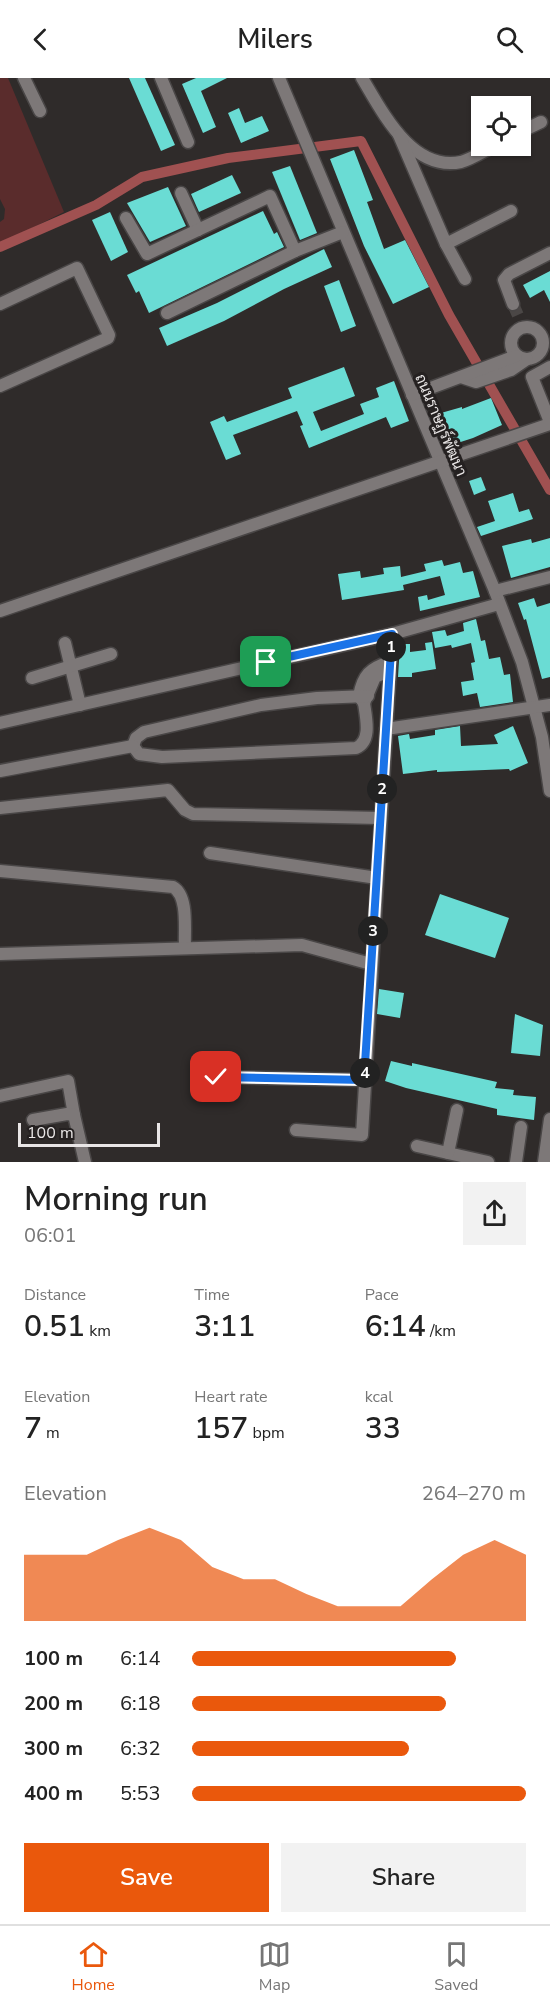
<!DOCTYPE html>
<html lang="en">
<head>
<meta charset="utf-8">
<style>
	:root { --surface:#fff; --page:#f2f2f2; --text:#222; --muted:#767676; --line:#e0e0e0; --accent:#ea580c }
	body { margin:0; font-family:"Nunito Sans",Sarabun,sans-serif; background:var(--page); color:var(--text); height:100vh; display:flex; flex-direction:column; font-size:22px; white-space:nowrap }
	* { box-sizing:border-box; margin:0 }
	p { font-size:20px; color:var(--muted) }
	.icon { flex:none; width:33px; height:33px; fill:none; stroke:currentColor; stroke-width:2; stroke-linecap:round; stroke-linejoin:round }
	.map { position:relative; height:1084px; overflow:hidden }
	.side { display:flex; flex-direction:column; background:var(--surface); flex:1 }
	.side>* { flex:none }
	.buttons { position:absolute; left:471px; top:18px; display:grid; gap:12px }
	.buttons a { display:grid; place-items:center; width:60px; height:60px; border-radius:0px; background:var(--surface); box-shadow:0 2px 4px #0004; font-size:30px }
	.scale { position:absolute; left:18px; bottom:15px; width:142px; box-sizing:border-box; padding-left:6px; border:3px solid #e9e6e6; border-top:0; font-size:16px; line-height:21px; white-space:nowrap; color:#e9e6e6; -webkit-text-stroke:4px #252121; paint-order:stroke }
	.pin { position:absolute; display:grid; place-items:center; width:51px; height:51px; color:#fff; margin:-26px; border-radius:12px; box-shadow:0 3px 9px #0006 }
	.km { position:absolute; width:30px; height:30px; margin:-15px; border-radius:50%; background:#222; color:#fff; font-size:16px; line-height:30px; text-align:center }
	.round { display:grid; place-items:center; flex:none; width:63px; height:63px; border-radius:0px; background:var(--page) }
	.headline { display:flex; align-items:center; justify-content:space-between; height:102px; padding:0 24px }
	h1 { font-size:33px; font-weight:600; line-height:45px }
	.stats { display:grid; grid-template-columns:repeat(3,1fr); gap:9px; height:102px; padding:6px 24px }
	.stats div { display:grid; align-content:center }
	.stats b { font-size:30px; font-weight:600 }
	.stats small { font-size:16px; font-weight:400 }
	.stats p { font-size:16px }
	.chart { height:168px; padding:12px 24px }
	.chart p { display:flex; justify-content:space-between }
	.chart svg { width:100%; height:108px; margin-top:6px; fill:var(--accent); opacity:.7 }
	.button { display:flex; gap:12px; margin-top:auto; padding:12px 24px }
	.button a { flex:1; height:69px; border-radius:0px; background:var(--accent); color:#fff; font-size:24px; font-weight:600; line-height:69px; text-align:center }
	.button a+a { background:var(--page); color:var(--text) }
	ul { padding:0 24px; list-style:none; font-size:20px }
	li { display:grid; grid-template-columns:96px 72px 1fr; align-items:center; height:45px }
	li i { height:15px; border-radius:8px; background:var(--accent) }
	header { display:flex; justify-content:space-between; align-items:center; height:78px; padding:0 24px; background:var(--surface); font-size:27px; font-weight:600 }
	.tabs { display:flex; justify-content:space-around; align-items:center; height:84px; border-top:2px solid var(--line); background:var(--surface); font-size:16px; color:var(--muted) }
	.tabs a { display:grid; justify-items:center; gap:3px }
	.tabs .active { color:var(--accent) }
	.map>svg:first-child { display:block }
</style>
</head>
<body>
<header><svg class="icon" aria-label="back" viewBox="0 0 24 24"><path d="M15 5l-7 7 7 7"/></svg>Milers<svg class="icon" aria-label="search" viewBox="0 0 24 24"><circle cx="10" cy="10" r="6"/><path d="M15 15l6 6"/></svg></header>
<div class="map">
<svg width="550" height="1084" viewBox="0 0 550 1084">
	<rect width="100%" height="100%" fill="#2f2b2a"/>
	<!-- green -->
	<polygon fill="#5a2c2c" points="0,0 8,0 64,134 0,166 0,144 4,141 5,131 0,121"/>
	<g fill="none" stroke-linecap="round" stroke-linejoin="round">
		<!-- canal -->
		<polyline stroke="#a05151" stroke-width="10" points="0,169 96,127 142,99 228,80 361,63 449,237 550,412"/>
	</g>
	<!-- building -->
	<g fill="#6adcd4">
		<polygon points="129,0 145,0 175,67 161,73"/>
		<polygon points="196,0 227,0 201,13 216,49 203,55 182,6"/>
		<polygon points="239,30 245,45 262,38 269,53 241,65 228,35"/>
		<polygon points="354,72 373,122 367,124 384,171 405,162 429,209 393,226 364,168 330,81"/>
		<polygon points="290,88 317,155 300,162 272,94"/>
		<polygon points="232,97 241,115 199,134 191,116"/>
		<polygon points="168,109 186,148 150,164 127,125"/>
		<polygon points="263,133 274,156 277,154 284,169 149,235 139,213 136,215 127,197"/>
		<polygon points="110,134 128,174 111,183 92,142"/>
		<polygon points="324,171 332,189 284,211 224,243 167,268 159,250 217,225"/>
		<polygon points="550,193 550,224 544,212 530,220 523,207"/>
		<polygon points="339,202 356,248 341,254 324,208"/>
		<polygon points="344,289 355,318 313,334 321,353 364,336 360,326 379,319 376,310 394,303 409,343 391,350 386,339 309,370 300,348 303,347 297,333 233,357 241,376 226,382 210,344 224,338 227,344 292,320 288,310"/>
		<polygon points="491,320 502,347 473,360 445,369 434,337 462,329 462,331"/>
		<polygon points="481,399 486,412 474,417 469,403"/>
		<polygon points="513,415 519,434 529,431 533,441 481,458 477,449 495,443 488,423"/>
		<polygon points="550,460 550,489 511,500 502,468 531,461 532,465"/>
		<polygon points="442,482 444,488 460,484 463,495 473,493 480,519 420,533 418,519 427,517 428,522 445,517 440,498 403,507 404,512 342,522 338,496 360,493 361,500 384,496 383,490 400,488 401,499 426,493 424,486"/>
		<polygon points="534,520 537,529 550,525 550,599 542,601 526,541 524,542 518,525"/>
		<polygon points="476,541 481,563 485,562 489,581 500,579 504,597 510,596 513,624 480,629 477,615 463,618 461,604 474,602 471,585 475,584 471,565 452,570 451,567 435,570 432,554 445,552 447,558 464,553 463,545"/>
		<polygon points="432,564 436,591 412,595 412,599 398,599 400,566 410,566 410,574 426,572 425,565"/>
		<polygon points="460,648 461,668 498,666 494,657 513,648 528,685 510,693 509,691 437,694 437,692 403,696 398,658 409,656 410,661 435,657 435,652"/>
		<polygon points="440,816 509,840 495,880 425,857"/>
		<polygon points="379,911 404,915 400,940 377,936"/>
		<polygon points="515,936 543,947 540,978 511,975"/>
		<polygon points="391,983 412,988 412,985 497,1004 495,1010 514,1012 513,1017 536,1019 534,1042 497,1037 497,1031 406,1010 385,1003"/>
	</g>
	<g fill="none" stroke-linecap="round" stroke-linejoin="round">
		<!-- minor-tunnel -->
		<polyline stroke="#4b4746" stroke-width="12" stroke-dasharray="12 6" stroke-linecap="butt" points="513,226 520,242"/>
		<defs>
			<g id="minor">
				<polyline points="24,0 40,33"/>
				<polyline points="161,0 188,64"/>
				<polyline points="279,0 495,513 522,584 542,659 550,713"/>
				<path d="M362,0C383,35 412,94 461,84C472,81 484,73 494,68"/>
				<polyline points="520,54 541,44"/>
				<polyline points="399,57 446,166 511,133"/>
				<polyline points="181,115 198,152"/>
				<polyline points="126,140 147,176 270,118 295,173"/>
				<polyline points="446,166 465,201"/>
				<polyline points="0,226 77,190 109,257 108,260 0,308"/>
				<polyline points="513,226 504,202 509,196 550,175"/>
				<polyline points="167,235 295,173 343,154"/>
				<circle cx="527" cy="265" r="16"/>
				<polyline points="550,289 532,299 550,344"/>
				<polyline points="461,299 476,304 511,292 527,281"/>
				<polyline points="412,317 516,278"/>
				<polyline points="495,513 550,499"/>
				<polyline points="0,533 550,346"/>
				<polyline points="65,565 80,627"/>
				<path d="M389,593L375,599L364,625L359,618C363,597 370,590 390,584"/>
				<polyline points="32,600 111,576"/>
				<polyline points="0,645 392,556 499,526"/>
				<polyline points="386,651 550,627"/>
				<path d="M133,668L139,676L162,679L356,670C372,663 366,640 364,625"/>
				<polyline points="133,668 136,660 144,654 261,627 317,620 368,618"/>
				<polyline points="0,693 133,668"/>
				<polyline points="0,730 168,712 185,732 193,736 380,740"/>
				<polyline points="210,775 377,800"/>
				<path d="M0,793L173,809C189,818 184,853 185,869"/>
				<polyline points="0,876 302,867 371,886"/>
				<polyline points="216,999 364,1002"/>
				<polyline points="0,1018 68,1003 74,1037"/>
				<polyline points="33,1042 67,1036 74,1037 85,1084"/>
				<polyline points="296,1052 362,1057 392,556"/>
				<polyline points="417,1068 488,1084"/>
				<polyline points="448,1075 457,1032"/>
				<polyline points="516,1084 521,1049"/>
				<polyline points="544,1084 550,1041"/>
			</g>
		</defs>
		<!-- minor casing -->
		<use href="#minor" stroke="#494646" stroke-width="15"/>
		<!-- minor -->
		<use href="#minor" stroke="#7d7878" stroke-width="12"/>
	</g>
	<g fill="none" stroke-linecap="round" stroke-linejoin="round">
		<defs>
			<polyline id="route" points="216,999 364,1002 392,556 266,584"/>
		</defs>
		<!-- route casing -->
		<use href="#route" stroke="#fff" stroke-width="12"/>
		<!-- route -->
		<use href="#route" stroke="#1a73e8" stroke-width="8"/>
	</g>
	<g text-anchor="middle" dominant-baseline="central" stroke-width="6" stroke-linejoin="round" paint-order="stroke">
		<!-- street labels -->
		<g font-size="15" fill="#e9e6e6" stroke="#252121">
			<text transform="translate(441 347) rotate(67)">ถนนราษฏร์พัฒนา</text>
		</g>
	</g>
</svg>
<div class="buttons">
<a><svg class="icon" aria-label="locate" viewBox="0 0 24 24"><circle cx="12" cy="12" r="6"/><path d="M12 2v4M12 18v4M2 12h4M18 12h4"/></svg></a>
</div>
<div class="scale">100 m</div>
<div class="pin" style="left:266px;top:584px;background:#1e9e55"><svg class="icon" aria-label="arrive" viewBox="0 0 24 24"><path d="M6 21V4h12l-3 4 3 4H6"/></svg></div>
<div class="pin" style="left:216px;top:999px;background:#d93025"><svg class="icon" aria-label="check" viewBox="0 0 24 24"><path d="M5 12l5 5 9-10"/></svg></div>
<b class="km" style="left:391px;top:569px">1</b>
<b class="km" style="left:382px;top:711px">2</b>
<b class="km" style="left:373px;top:853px">3</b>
<b class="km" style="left:365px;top:995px">4</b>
</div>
<section class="side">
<div class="headline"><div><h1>Morning run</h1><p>06:01</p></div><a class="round"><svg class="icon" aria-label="share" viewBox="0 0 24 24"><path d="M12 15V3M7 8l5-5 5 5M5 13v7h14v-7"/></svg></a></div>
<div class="stats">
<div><p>Distance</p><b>0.51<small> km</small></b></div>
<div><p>Time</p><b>3:11</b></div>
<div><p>Pace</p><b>6:14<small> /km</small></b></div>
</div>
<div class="stats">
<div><p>Elevation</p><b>7<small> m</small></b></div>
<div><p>Heart rate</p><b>157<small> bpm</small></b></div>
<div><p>kcal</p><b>33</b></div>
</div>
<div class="chart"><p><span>Elevation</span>264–270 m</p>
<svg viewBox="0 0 160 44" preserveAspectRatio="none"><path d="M0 44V17L10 17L20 17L30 11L40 6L50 11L60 22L70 27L80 27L90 33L100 38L110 38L120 38L130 27L140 17L150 11L160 17V44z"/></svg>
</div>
<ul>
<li><b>100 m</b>6:14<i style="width:79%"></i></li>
<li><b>200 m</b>6:18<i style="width:76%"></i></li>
<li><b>300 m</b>6:32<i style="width:65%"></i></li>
<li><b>400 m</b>5:53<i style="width:100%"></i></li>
</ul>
<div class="button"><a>Save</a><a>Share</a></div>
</section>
<nav class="tabs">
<a class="active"><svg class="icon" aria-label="home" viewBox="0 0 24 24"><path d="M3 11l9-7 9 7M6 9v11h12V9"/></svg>Home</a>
<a><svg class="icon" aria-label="map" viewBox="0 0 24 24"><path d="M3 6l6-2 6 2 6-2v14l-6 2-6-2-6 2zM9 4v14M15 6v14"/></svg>Map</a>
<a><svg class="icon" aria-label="saved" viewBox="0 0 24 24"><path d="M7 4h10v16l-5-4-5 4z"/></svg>Saved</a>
</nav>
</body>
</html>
